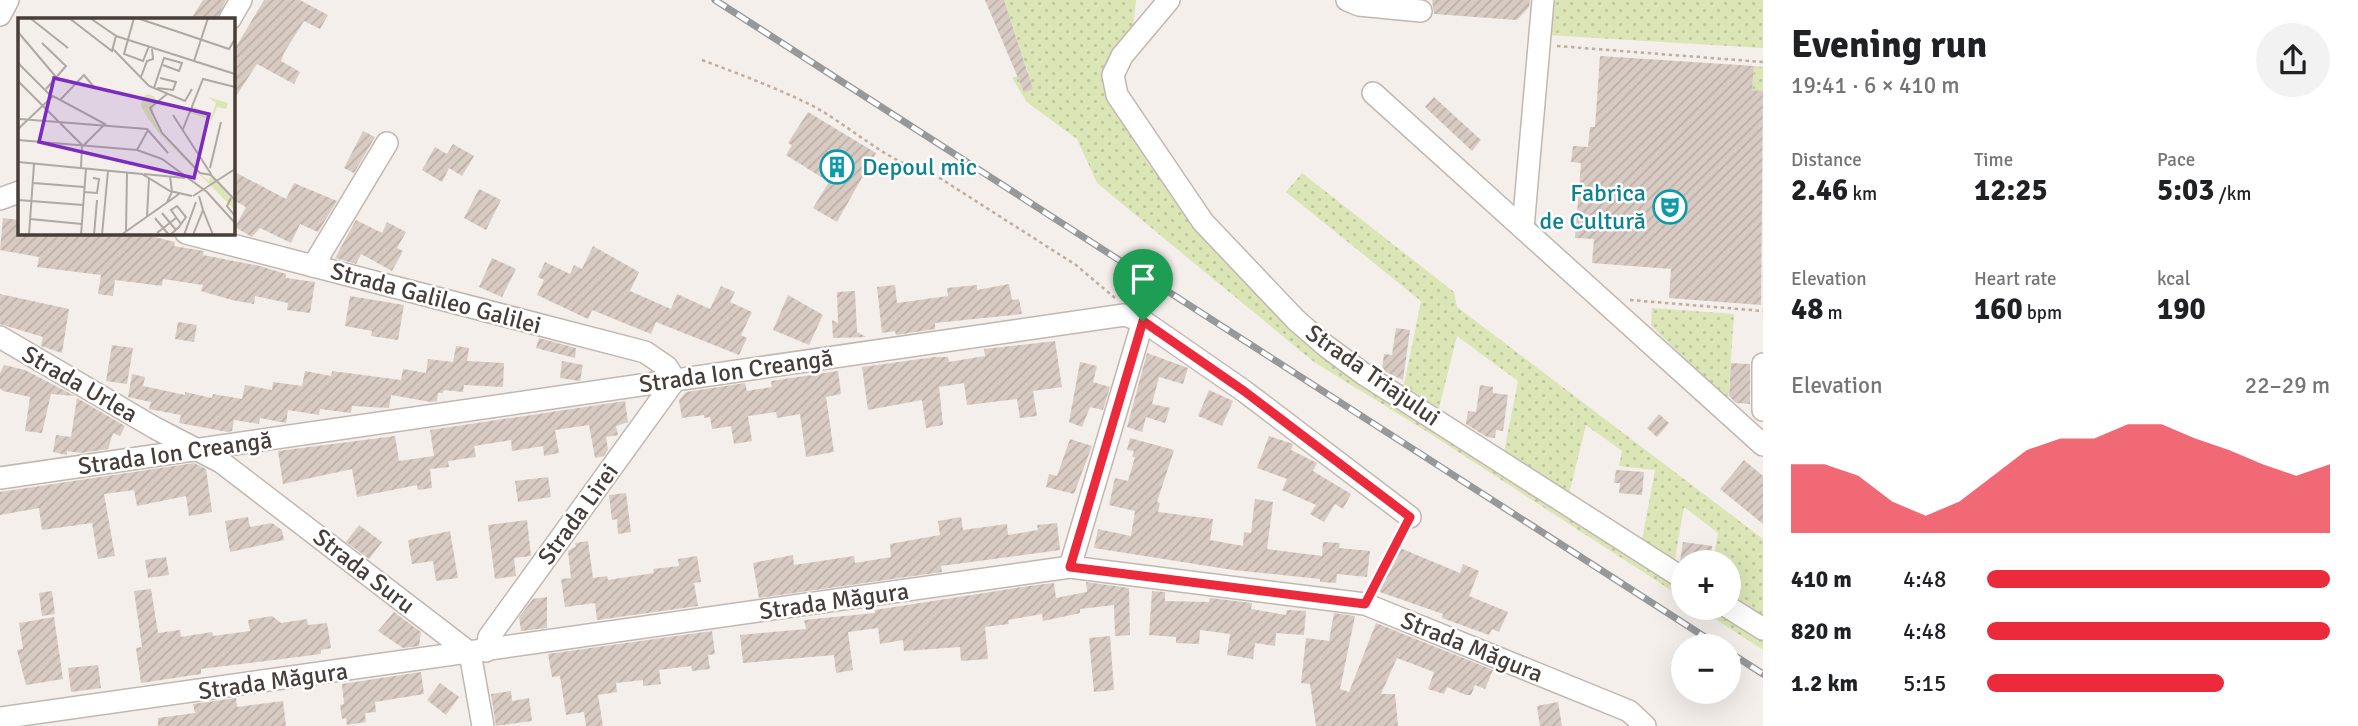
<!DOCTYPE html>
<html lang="en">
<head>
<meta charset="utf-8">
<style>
	:root { --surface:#fff; --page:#f2f2f2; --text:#202124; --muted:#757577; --accent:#eb2a3b }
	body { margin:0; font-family:Signika,sans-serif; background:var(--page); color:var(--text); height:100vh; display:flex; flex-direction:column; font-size:26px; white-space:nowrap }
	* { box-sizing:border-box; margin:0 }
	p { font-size:23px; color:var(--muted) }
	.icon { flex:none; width:38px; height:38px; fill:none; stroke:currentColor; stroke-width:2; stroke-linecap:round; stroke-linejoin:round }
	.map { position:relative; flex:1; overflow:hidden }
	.drawer { display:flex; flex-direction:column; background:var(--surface); width:595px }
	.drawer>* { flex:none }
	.tools { position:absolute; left:1671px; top:550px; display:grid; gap:14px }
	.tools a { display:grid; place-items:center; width:70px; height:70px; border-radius:50%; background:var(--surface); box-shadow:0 7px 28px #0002; font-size:35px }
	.pin { position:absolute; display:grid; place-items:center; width:60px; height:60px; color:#fff; margin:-72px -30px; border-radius:50% 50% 50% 0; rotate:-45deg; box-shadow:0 0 7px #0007 }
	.pin .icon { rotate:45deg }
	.round { display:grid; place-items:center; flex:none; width:74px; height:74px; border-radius:37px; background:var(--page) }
	.overview { display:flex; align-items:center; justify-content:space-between; height:119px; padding:0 28px }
	h1 { font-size:38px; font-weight:700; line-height:52px }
	.metrics { display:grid; grid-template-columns:repeat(3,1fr); gap:10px; height:119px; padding:7px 28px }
	.metrics div { display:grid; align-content:center }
	.metrics b { font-size:30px; font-weight:700 }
	.metrics small { font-size:19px; font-weight:400 }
	.metrics p { font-size:19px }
	.chart { height:196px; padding:14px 28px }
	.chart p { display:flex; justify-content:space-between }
	.chart svg { width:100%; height:126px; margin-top:7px; fill:var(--accent); opacity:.7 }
	ul { padding:0 28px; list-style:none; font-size:23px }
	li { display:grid; grid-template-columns:112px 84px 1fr; align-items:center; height:52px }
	li i { height:18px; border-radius:9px; background:var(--accent) }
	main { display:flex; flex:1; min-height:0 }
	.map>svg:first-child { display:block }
</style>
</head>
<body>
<main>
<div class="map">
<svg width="1763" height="726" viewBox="0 0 1763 726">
	<defs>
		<pattern id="green-dots" width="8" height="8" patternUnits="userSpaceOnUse" patternTransform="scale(1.75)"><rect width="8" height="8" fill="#dbe5b6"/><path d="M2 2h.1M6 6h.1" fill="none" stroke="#bdc69d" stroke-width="1.8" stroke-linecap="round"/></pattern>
		<pattern id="building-hatch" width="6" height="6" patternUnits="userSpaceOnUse" patternTransform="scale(1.75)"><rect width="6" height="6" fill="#d8cbc3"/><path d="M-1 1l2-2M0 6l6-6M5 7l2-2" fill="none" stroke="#bbafa8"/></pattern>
	</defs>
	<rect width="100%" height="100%" fill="#f4efea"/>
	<!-- green -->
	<g fill="url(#green-dots)">
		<polygon points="1004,0 1136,0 1132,37 1108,94 1149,164 1197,230 1259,293 1683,588 1683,598 1426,431 1314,362 1097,183 1077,139 1027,102 1012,78 1028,72"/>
		<polygon points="1551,0 1763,0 1763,48 1547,35"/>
		<polygon points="1754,66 1763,67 1763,91 1752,90"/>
		<polygon points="1302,173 1454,292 1457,307 1763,539 1763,618 1729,596 1729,562 1713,562 1718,533 1684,507 1674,564 1642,541 1655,470 1619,466 1622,451 1586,425 1569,494 1504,452 1518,381 1457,336 1439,408 1404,385 1421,301 1286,192"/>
		<polygon points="1652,308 1734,314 1728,403 1651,325"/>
		<polygon points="1697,607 1714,607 1763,639 1763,650"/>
	</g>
	<!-- building -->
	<g fill="url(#building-hatch)">
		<polygon points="203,0 226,0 217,19 191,19"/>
		<polygon points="264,0 300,0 328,15 320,29 304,21 284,53 281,61 300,72 294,84 257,64 233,101 233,52"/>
		<polygon points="985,0 1004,0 1033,89 1024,92"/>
		<polygon points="1432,0 1530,0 1529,7 1517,20 1434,14"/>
		<polygon points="1600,56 1754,66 1752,90 1763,91 1761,305 1669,298 1671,269 1592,263 1594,239 1575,238 1581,163 1571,162 1573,146 1588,147 1590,127 1595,127"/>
		<polygon points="1434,97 1481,140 1472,151 1425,107"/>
		<polygon points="808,112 876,153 837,222 813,208 829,182 786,155 792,145 788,143"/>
		<polygon points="363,131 375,137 354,173 344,168"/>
		<polygon points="453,144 474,156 462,176 449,168 442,182 422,170 435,147 447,154"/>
		<polygon points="233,171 286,199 294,183 337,201 318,232 300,224 291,243 260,228 252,237 235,227 246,207 233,200"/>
		<polygon points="479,189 501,200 486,230 464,218"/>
		<polygon points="3,218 19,220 19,233 148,233 147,235 175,242 174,246 204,251 203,255 260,266 286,274 286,278 315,282 310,313 287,310 288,303 255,296 254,304 232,300 201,291 203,285 163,279 162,286 115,280 113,296 98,294 101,275 37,267 39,257 0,250"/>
		<polygon points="356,220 382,233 387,222 406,232 397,248 403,251 392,271 361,254 356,264 335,258"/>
		<polygon points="593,246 639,272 630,291 671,309 677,294 710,309 721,286 735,292 730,302 752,312 741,335 747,338 739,355 656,322 651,334 592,310 588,319 537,295 544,280 538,277 545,262 570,274 574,265 582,269"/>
		<polygon points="492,258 516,269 502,297 479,287"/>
		<polygon points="1009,284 1012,300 1019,299 1022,314 935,323 935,329 896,335 895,331 882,333 877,287 895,285 897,303 948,296 947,288 977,285 977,290"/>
		<polygon points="855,291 857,332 866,337 833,338 832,320 838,323 837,292"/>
		<polygon points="0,294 69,309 62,353 41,346 43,337 0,324"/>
		<polygon points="788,295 823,315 809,345 773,330"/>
		<polygon points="350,296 404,305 398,340 371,336 372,331 345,326"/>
		<polygon points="178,322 197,325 194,342 175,339"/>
		<polygon points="1396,328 1410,330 1403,380 1382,370 1384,354 1392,355"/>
		<polygon points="539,338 576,348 575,358 536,348"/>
		<polygon points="1055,341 1062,387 1033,391 1037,416 1020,418 1017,399 967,405 964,383 939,387 943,425 926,428 922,400 868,410 862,367 935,357 948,357 949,362 985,356 984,349"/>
		<polygon points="112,345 133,348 127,384 106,381"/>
		<polygon points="456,346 469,348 467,361 504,363 503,387 464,385 463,392 444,390 443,393 438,393 437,401 431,402 391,395 389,408 352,406 351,413 320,409 319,415 288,410 286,423 260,418 259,424 234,420 232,431 228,432 179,423 181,415 149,409 151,402 128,397 132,374 145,377 143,386 185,395 185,392 212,398 213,394 242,399 245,385 272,390 273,382 302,386 305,371 331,376 332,371 401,380 403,369 426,373 428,359 453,362"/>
		<polygon points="1147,353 1188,368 1183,384 1159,377 1152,404 1170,408 1165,423 1146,417 1142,432 1127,427"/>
		<polygon points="562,361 583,365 580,381 560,378"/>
		<polygon points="1080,362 1097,366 1093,382 1110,387 1103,410 1090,407 1082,427 1069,422"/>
		<polygon points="1731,363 1750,364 1750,404 1736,403 1729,396"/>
		<polygon points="4,365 25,370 75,396 51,394 42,433 25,431 30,397 3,391 0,388 0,373"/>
		<polygon points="838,371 841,394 826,397 834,452 806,457 800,414 777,418 776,412 748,416 752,441 734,444 731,426 712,429 710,417 704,418 704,415 682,418 679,400 686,392 745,383 747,391 772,387 771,381"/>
		<polygon points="1480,385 1493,387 1493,393 1508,395 1503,431 1496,430 1495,438 1487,437 1466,424 1468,411 1476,412"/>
		<polygon points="1209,390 1233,401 1222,426 1198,416"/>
		<polygon points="77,398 125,426 120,436 113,433 108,449 81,453 67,451 67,455 53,452 56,435 71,437"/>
		<polygon points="625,401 628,422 616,426 618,435 606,437 608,450 604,456 595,458 589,425 555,430 559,453 544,456 543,446 512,451 511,440 474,446 476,457 448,461 449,467 430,469 432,488 418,490 417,485 357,497 352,469 283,484 278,451 395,436 399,461 434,456 430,430"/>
		<polygon points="1659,414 1669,423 1657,437 1647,428"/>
		<polygon points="1269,436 1293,444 1291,450 1317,463 1313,471 1351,494 1343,509 1335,504 1324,522 1310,514 1316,505 1282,490 1287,479 1257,468"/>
		<polygon points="1130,438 1174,450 1157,502 1160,503 1158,512 1213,519 1210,540 1243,546 1244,532 1251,533 1255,499 1273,502 1267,549 1322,556 1323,542 1340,543 1339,548 1370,551 1367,577 1337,574 1336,583 1320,582 1320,579 1233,570 1094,548 1098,529 1131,536 1135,511 1109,505 1115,478 1128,481 1135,457 1132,457 1134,451 1127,450"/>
		<polygon points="1070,439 1092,446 1074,494 1046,487 1049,474 1057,476"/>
		<polygon points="1744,460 1763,476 1763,524 1720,489"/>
		<polygon points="194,463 206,469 212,512 189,516 186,496 137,506 134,490 104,494 115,556 98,559 92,523 42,530 39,508 0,515 0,492"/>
		<polygon points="1616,470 1644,472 1642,495 1619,493 1620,483 1614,483"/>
		<polygon points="548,477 551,497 518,502 515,481"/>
		<polygon points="626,493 631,532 618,534 617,519 612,520 609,495"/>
		<polygon points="248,517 250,527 272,523 282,530 284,540 230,552 225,521"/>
		<polygon points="961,517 963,530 1007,524 1008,535 1038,530 1037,525 1057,523 1060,550 941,566 942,572 759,598 753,563 793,555 794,565 854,556 855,563 891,557 890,544 940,535 938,521"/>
		<polygon points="527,520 531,556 514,558 516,576 495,579 488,525"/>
		<polygon points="359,525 382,542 369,559 346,542"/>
		<polygon points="450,531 458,578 436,581 433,561 412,564 408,540"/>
		<polygon points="588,541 593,578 607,576 608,580 654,573 653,569 679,566 678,559 697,556 701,582 694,583 698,606 597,620 595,603 565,607 561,579 571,578 568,551 576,546 575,543"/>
		<polygon points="1683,542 1712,546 1711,562 1680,561"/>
		<polygon points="1400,548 1460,573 1463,564 1479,571 1469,596 1508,612 1499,632 1492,629 1489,635 1442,618 1443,614 1377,591"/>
		<polygon points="166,557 169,575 148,578 145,560"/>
		<polygon points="1086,582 1129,588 1130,635 1115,636 1114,605 1080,609 1080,613 1043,621 1042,614 1008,620 1009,624 985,627 988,659 961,661 960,647 904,651 903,640 880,644 878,628 848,632 853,670 836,673 834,655 743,663 740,635 806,629 804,620 875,613 875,610 1029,586 1054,583 1056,598 1087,592"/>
		<polygon points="151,589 158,633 180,630 181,637 212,632 213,636 250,631 248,620 272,616 281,623 307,619 308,625 327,623 331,648 321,650 321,654 201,669 201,674 141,683 136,648 142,647 134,591"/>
		<polygon points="52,591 55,614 42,616 39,593"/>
		<polygon points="1152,591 1165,592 1165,601 1209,602 1210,598 1252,603 1251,609 1286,615 1287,610 1306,611 1304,635 1276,633 1275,646 1255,643 1253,659 1227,655 1230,634 1200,630 1199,644 1176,643 1176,637 1149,635"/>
		<polygon points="547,597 547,628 521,631 519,617 533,599"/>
		<polygon points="394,612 421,632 419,646 403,648 378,631"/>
		<polygon points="1334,613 1355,616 1340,689 1349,692 1376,623 1493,670 1485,689 1475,685 1471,695 1466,695 1447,687 1444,694 1428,689 1434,672 1397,658 1381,694 1395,694 1398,726 1316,726 1310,684 1301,683 1306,638 1329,641"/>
		<polygon points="54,617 63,679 26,685 17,650 23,649 19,623"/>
		<polygon points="712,631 715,654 708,655 710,669 692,671 691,666 659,670 661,684 643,686 643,680 616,683 617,692 598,695 603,726 586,726 584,712 566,715 560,676 552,677 548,654"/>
		<polygon points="1110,636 1114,690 1094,692 1089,638"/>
		<polygon points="98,665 101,688 71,692 68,668"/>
		<polygon points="421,672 424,694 375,702 376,712 365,713 366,722 347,725 346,718 342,719 340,705 344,704 342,684"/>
		<polygon points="440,683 459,697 446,715 427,700"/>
		<polygon points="511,691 512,701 529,698 532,721 496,726 491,694"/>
		<polygon points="236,698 237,707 283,701 286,726 158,726 158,718 195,713 193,704"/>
		<polygon points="1558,702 1562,726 1540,726 1537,706"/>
	</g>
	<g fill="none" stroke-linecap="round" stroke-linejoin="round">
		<defs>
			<g id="minor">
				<polyline points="1169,0 1122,56 1113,75 1117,95 1203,222 1296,320 1326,346 1365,375 1684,579"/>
				<polyline points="1347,0 1359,5 1421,11"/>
				<polyline points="0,15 8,0"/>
				<polyline points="230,19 241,0"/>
				<polyline points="1373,93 1763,445"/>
				<polyline points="0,199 19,192"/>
				<polyline points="1523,228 1543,0"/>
				<polyline points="186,233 645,352 667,367 675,380 489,637 486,651"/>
				<polyline points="313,266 387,143"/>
				<polyline points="0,337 155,428 221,462 470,653 483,726"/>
				<polyline points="1763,364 1763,410"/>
				<polyline points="0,478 1124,315 1143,321 1244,391 1410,517"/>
				<polyline points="1070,567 1143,321"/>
				<polyline points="1728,607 1763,629"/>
				<polyline points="0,718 1070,567 1365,604 1629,711 1645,726"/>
			</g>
		</defs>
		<!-- minor casing -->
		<use href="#minor" stroke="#c2b7b0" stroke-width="24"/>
		<!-- path -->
		<g stroke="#c0ad9f" stroke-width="2.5" stroke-dasharray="3.5 3.5" stroke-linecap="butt">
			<polyline points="1557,46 1763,62"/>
			<path d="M702,60C739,74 777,88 813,106C855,129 887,163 935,175L1076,265L1115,298"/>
			<polyline points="1630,300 1763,311"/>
			<polyline points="1373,589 1402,533"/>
		</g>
		<!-- minor -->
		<use href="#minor" stroke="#fff" stroke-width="21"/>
		<defs>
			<g id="rail">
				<polyline points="715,0 1719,646"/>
				<polyline points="1729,652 1763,674"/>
			</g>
		</defs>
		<!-- rail casing -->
		<use href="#rail" stroke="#989898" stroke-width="7"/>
		<!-- rail -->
		<use href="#rail" stroke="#fff" stroke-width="4.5" stroke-dasharray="13" stroke-linecap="butt"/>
	</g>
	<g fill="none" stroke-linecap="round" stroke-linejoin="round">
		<defs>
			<polygon id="route" points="1143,321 1244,391 1410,517 1365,604 1070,567"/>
		</defs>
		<!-- route casing -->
		<use href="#route" stroke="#fff" stroke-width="14"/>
		<!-- route -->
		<use href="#route" stroke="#eb2a3b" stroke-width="9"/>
	</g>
	<!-- icons -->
	<defs>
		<symbol id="building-ring" viewBox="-11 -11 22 22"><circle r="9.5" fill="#fff" stroke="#0f9aa8" stroke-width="1.5"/><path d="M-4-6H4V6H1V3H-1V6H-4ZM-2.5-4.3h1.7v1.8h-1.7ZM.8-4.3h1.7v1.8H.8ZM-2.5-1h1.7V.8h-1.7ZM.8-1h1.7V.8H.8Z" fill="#0f9aa8"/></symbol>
		<symbol id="theatre-ring" viewBox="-11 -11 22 22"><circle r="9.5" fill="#fff" stroke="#0f9aa8" stroke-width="1.5"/><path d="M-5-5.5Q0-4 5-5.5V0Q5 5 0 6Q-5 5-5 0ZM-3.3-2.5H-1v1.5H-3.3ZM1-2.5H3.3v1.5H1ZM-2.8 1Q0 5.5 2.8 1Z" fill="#0f9aa8"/></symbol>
	</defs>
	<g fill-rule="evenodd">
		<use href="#building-ring" x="818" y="148" width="38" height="38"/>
		<use href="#theatre-ring" x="1651" y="188" width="38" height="38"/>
	</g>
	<g text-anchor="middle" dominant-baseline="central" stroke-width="5" stroke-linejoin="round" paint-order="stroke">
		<!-- culture labels -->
		<g font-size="24" fill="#0d838f" stroke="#fff" text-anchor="start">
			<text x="862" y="167">Depoul mic</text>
			<text x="1646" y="193" text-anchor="end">Fabrica<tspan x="1646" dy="28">de Cultură</tspan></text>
		</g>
		<!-- street labels -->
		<g font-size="24" fill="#473e39" stroke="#fff">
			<text transform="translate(436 298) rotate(15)">Strada Galileo Galilei</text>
			<text transform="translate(736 371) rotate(-8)">Strada Ion Creangă</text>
			<text transform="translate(1373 375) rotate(35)">Strada Triajului</text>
			<text transform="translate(80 384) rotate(30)">Strada Urlea</text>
			<text transform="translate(175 453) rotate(-8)">Strada Ion Creangă</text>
			<text transform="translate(578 514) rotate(-54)">Strada Lirei</text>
			<text transform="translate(364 571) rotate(38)">Strada Suru</text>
			<text transform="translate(834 601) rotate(-8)">Strada Măgura</text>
			<text transform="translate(1472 647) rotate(22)">Strada Măgura</text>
			<text transform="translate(273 681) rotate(-8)">Strada Măgura</text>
		</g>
	</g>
	<!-- overview -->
	<g transform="translate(18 18)">
		<rect width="217" height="217" fill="#f4efea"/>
		<path d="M130,76L137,79L134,98L145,119L183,157L191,163L193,158L217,184V192L144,119L129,99L123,88L124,79ZM190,79L210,85L208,91L199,89L194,102L171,95L174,88L194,97L198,85Z" fill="#dbe5b6"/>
		<path fill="none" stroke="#afa8a3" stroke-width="2" d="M12,0L50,30M51,0L94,33L98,18L72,0M116,0L106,36L125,43L131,28M119,0L211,31L217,21M190,0L176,43L217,56M0,14L38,59M98,18L176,43M24,25L48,48L28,71M95,31L131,68L167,83L174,71M0,45L33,78M123,59L129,43L135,41L134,31M0,63L64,127L63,150M136,70L146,40L164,45L161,53L145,47M139,70L155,72L158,64L142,60M149,76L132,90L144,115L182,155L193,157L217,182M42,82L66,57L76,69M155,97L193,156M2,101L129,111L150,135M0,111L35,78L87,106L66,127M165,111L185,61L217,69M0,122L119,132L144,141L189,174L217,205M119,132L130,112M0,144L124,156L152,173L174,178M192,150L203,104M126,156L167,160M15,165L66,169M66,174L79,175L81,161L75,160M175,178L217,151M213,180L209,188L217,198M0,182L65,187M149,184L154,174L152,158M185,192L195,217M144,195L158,212M129,199L131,160M137,200L151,217M12,201L64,206M108,213L109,154M139,215L158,200M11,217L16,146M63,217L68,150M76,217L79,182M84,217L90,153M103,217L161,176M152,217L161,209L163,206L168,199L159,188L153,192L163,206M166,217L178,184M175,217L185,192L181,178"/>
		<path fill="#7b2cbf" fill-opacity="0.15" stroke="#7b2cbf" stroke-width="3.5" d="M36,60L191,96L176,160L21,124Z"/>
		<rect width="217" height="217" fill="none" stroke="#473e39" stroke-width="3.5"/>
	</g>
</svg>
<div class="tools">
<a>+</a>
<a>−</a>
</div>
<div class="pin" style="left:1143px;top:321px;background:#1e9e55"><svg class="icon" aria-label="arrive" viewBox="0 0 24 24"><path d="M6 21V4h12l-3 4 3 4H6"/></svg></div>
</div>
<section class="drawer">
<div class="overview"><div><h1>Evening run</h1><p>19:41 · 6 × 410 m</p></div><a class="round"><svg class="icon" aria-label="share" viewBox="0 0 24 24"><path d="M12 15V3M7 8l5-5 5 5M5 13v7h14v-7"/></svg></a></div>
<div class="metrics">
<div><p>Distance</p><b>2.46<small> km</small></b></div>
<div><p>Time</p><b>12:25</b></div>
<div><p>Pace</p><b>5:03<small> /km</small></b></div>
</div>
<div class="metrics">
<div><p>Elevation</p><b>48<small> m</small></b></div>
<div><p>Heart rate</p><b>160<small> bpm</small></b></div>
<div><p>kcal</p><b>190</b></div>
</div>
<div class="chart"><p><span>Elevation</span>22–29 m</p>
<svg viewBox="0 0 160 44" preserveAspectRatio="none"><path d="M0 44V20L10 20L20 24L30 33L40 38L50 33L60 24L70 15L80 11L90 11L100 6L110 6L120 11L130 15L140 20L150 24L160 20V44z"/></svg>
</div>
<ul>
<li><b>410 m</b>4:48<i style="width:100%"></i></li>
<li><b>820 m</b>4:48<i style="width:100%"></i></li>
<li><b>1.2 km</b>5:15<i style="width:69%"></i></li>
</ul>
</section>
</main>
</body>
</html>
